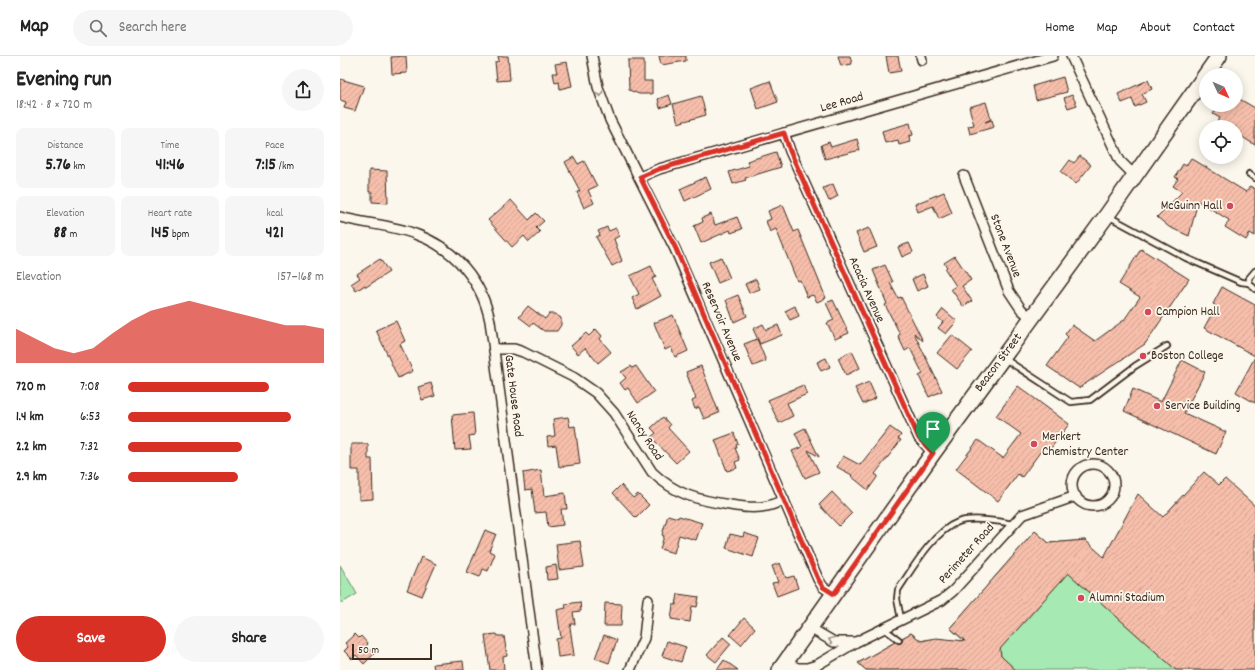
<!DOCTYPE html>
<html lang="en">
<head>
<meta charset="utf-8">
<style>
	:root { --surface:#fff; --page:#f6f6f6; --text:#222; --muted:#767676; --line:#e0e0e0; --accent:#d93025 }
	body { margin:0; font-family:Dekko,sans-serif; background:var(--page); color:var(--text); height:100vh; display:flex; flex-direction:column; font-size:15px; white-space:nowrap }
	* { box-sizing:border-box; margin:0 }
	p { font-size:13px; color:var(--muted) }
	.icon { flex:none; width:22px; height:22px; fill:none; stroke:currentColor; stroke-width:2; stroke-linecap:round; stroke-linejoin:round }
	.map { position:relative; flex:1; overflow:hidden }
	.panel { display:flex; flex-direction:column; background:var(--surface); width:340px }
	.panel>* { flex:none }
	.needle { width:26px; rotate:134deg }
	.buttons { position:absolute; left:859px; top:12px; display:grid; gap:8px }
	.buttons a { display:grid; place-items:center; width:44px; height:44px; border-radius:50%; background:var(--surface); box-shadow:0 2px 10px #0003; font-size:20px }
	.scale { position:absolute; left:12px; bottom:10px; width:80px; box-sizing:border-box; padding-left:4px; border:2px solid #3b2a1e; border-top:0; font-size:11px; line-height:14px; white-space:nowrap; color:#3b2a1e; -webkit-text-stroke:3px #fbf7ec; paint-order:stroke }
	.pin { position:absolute; display:grid; place-items:center; width:34px; height:34px; color:#fff; margin:-41px -17px; border-radius:50% 50% 50% 0; rotate:-45deg; box-shadow:0 0 4px #0007 }
	.pin .icon { rotate:45deg }
	.round { display:grid; place-items:center; flex:none; width:42px; height:42px; border-radius:21px; background:var(--page) }
	.headline { display:flex; align-items:center; justify-content:space-between; height:68px; padding:0 16px }
	h1 { font-size:22px; font-weight:700; line-height:30px }
	.metrics { display:grid; grid-template-columns:repeat(3,1fr); gap:6px; height:68px; padding:4px 16px }
	.metrics div { display:grid; align-content:center; border-radius:8px; background:var(--page); text-align:center }
	.metrics b { font-size:17px; font-weight:700 }
	.metrics small { font-size:11px; font-weight:400 }
	.metrics p { font-size:11px }
	.chart { height:112px; padding:8px 16px }
	.chart p { display:flex; justify-content:space-between }
	.chart svg { width:100%; height:72px; margin-top:4px; fill:var(--accent); opacity:.7 }
	.primary-button { display:flex; gap:8px; margin-top:auto; padding:8px 16px }
	.primary-button a { flex:1; height:46px; border-radius:24px; background:var(--accent); color:#fff; font-size:16px; font-weight:700; line-height:46px; text-align:center }
	.primary-button a+a { background:var(--page); color:var(--text) }
	ul { padding:0 16px; list-style:none; font-size:13px }
	li { display:grid; grid-template-columns:64px 48px 1fr; align-items:center; height:30px }
	li i { height:10px; border-radius:5px; background:var(--accent) }
	header { display:flex; align-items:center; gap:24px; box-sizing:border-box; height:56px; padding:0 20px; background:var(--surface); border-bottom:1px solid var(--line) }
	header strong { font-size:19px }
	nav { display:flex; gap:22px; margin-inline-start:auto; font-size:14px }
	.search { width:280px; height:36px; background:var(--page); display:flex; align-items:center; gap:10px; box-sizing:border-box; padding:0 14px; border-radius:22px; color:var(--muted); font-size:15px }
	main { display:flex; flex:1; min-height:0 }
	.map>svg:first-child { display:block }
</style>
</head>
<body>
<header>
<strong>Map</strong>
<div class="search"><svg class="icon" aria-label="search" viewBox="0 0 24 24"><circle cx="10" cy="10" r="6"/><path d="M15 15l6 6"/></svg>Search here</div>
<nav><a>Home</a><a>Map</a><a>About</a><a>Contact</a></nav>
</header>
<main>
<section class="panel">
<div class="headline"><div><h1>Evening run</h1><p>18:42 · 8 × 720 m</p></div><a class="round"><svg class="icon" aria-label="share" viewBox="0 0 24 24"><path d="M12 15V3M7 8l5-5 5 5M5 13v7h14v-7"/></svg></a></div>
<div class="metrics">
<div><p>Distance</p><b>5.76<small> km</small></b></div>
<div><p>Time</p><b>41:46</b></div>
<div><p>Pace</p><b>7:15<small> /km</small></b></div>
</div>
<div class="metrics">
<div><p>Elevation</p><b>88<small> m</small></b></div>
<div><p>Heart rate</p><b>145<small> bpm</small></b></div>
<div><p>kcal</p><b>421</b></div>
</div>
<div class="chart"><p><span>Elevation</span>157–168 m</p>
<svg viewBox="0 0 160 44" preserveAspectRatio="none"><path d="M0 44V23L10 29L20 35L30 38L40 35L50 26L60 18L70 12L80 9L90 6L100 9L110 12L120 15L130 18L140 21L150 21L160 23V44z"/></svg>
</div>
<ul>
<li><b>720 m</b>7:08<i style="width:72%"></i></li>
<li><b>1.4 km</b>6:53<i style="width:83%"></i></li>
<li><b>2.2 km</b>7:32<i style="width:58%"></i></li>
<li><b>2.9 km</b>7:36<i style="width:56%"></i></li>
</ul>
<div class="primary-button"><a>Save</a><a>Share</a></div>
</section>
<div class="map">
<svg width="915" height="614" viewBox="0 0 915 614">
	<defs>
		<pattern id="building-hatch" width="6" height="6" patternUnits="userSpaceOnUse"><rect width="6" height="6" fill="#f6beab"/><path d="M-1 1l2-2M0 6l6-6M5 7l2-2" fill="none" stroke="#d4a393"/></pattern>
	</defs>
	<rect width="100%" height="100%" fill="#fbf7ec"/>
	<filter id="ink" filterUnits="userSpaceOnUse"><feTurbulence type="fractalNoise" baseFrequency=".025" numOctaves="2"/><feDisplacementMap in="SourceGraphic" scale="8" xChannelSelector="R" yChannelSelector="G"/><feConvolveMatrix kernelMatrix="1 2 1 2 8 2 1 2 1" color-interpolation-filters="sRGB"/></filter>
	<g filter="url(#ink)">
		<!-- garden -->
		<g fill="#a6e9b3" stroke="#708a68">
			<path d="M695,475L709,487L745,484L879,614H526L518,607L571,577L581,585C596,580 605,583 618,590L623,584L610,572Z"/>
			<polygon points="0,509 17,538 2,547 0,545"/>
		</g>
		<!-- building -->
		<g fill="url(#building-hatch)" stroke="#3b2a1e">
			<polygon points="66,0 67,17 52,18 51,1"/>
			<polygon points="158,0 168,0 170,24 157,25 155,6 159,5"/>
			<polygon points="319,0 346,0 346,5 321,9"/>
			<polygon points="498,0 510,0 512,8 501,10"/>
			<polygon points="546,0 558,0 561,15 549,17"/>
			<polygon points="288,4 304,4 304,25 312,25 312,38 299,38 289,34"/>
			<polygon points="227,6 232,30 220,33 219,26 215,27 213,17 217,17 215,8"/>
			<polygon points="723,21 727,36 696,44 693,30"/>
			<polygon points="0,23 24,30 15,55 4,52 6,46 0,44"/>
			<polygon points="808,24 812,33 802,38 806,46 795,51 792,43 782,47 778,38"/>
			<polygon points="430,25 438,46 418,53 411,32"/>
			<polygon points="329,39 332,48 320,52 318,43"/>
			<polygon points="732,39 737,49 728,52 724,42"/>
			<polygon points="361,40 366,59 338,67 333,48"/>
			<polygon points="896,41 915,52 915,89 896,77 896,71 886,71 877,66 880,62 873,58 879,49 896,49"/>
			<polygon points="646,46 651,63 645,66 652,64 654,71 630,78 628,70 634,69 629,51"/>
			<polygon points="570,67 573,79 569,80 570,86 559,89 558,84 545,87 542,75"/>
			<polygon points="517,83 520,94 485,103 481,89 489,86 491,91"/>
			<polygon points="436,96 441,111 405,122 406,124 393,128 389,116 409,110 407,105"/>
			<polygon points="740,100 751,109 736,128 721,116 730,104 734,107"/>
			<polygon points="234,101 238,108 244,105 257,130 248,134 254,147 244,152 237,136 240,135 225,106"/>
			<polygon points="851,102 906,136 910,130 915,133 915,180 910,177 906,184 885,171 889,164 858,145 849,180 829,171 817,161 842,136 833,130 838,123 835,121 843,108 846,110"/>
			<polygon points="29,114 47,115 48,147 32,146 32,136 29,136"/>
			<polygon points="366,121 371,133 345,145 340,133"/>
			<polygon points="493,128 498,140 489,145 483,132"/>
			<polygon points="604,136 612,157 599,163 593,150 578,156 575,148"/>
			<polygon points="171,144 189,164 196,157 204,165 196,172 200,176 189,186 184,180 172,191 148,164"/>
			<polygon points="443,149 454,176 458,174 486,242 477,246 473,239 467,241 460,224 457,225 436,173 430,176 426,165 431,163 428,155"/>
			<polygon points="371,158 375,169 397,161 402,173 391,177 390,174 361,187 354,170 363,166 362,162"/>
			<polygon points="267,171 269,175 276,172 279,180 274,183 282,205 272,210 256,181 260,179 258,175"/>
			<polygon points="529,172 537,191 524,196 516,177"/>
			<polygon points="569,187 573,196 562,201 558,191"/>
			<polygon points="801,193 849,223 805,288 739,332 707,310 728,281 725,278 732,269 755,285 784,264 800,241 779,228"/>
			<polygon points="615,200 631,224 622,230 632,245 623,250 611,233 616,230 605,213 607,211 604,207"/>
			<polygon points="381,201 390,222 378,227 369,206"/>
			<polygon points="40,203 49,216 26,231 25,229 16,235 11,228 20,222 17,218"/>
			<polygon points="545,209 553,226 550,227 558,242 561,241 583,285 574,277 602,335 589,341 579,320 583,318 570,292 565,295 558,280 560,278 545,249 547,248 533,214"/>
			<polygon points="311,210 316,221 312,223 321,240 297,253 292,242 299,238 290,220"/>
			<polygon points="583,218 588,230 577,235 572,223"/>
			<polygon points="416,223 420,233 409,237 405,228"/>
			<polygon points="882,231 915,249 915,300 864,272 876,250 873,248"/>
			<polygon points="398,239 407,260 394,266 386,244"/>
			<polygon points="493,244 509,277 495,283 487,267 494,264 486,247"/>
			<polygon points="188,250 205,263 209,258 215,258 221,262 221,269 217,275 204,275 193,267 191,270 179,261"/>
			<polygon points="455,250 459,260 450,264 445,255"/>
			<polygon points="603,253 617,265 606,278 598,272 603,266 597,261"/>
			<polygon points="333,259 348,295 335,301 331,291 325,294 314,267"/>
			<polygon points="56,265 65,285 60,288 73,315 58,322 36,274"/>
			<polygon points="423,268 426,274 438,269 442,279 420,288 413,273"/>
			<polygon points="256,273 262,280 260,283 271,296 258,307 245,292 238,298 231,290 246,277 249,280"/>
			<polygon points="612,279 632,295 617,313 597,297"/>
			<polygon points="417,283 426,305 413,310 404,288"/>
			<polygon points="512,295 520,312 506,319 498,302"/>
			<polygon points="915,301 915,347 896,336"/>
			<polygon points="486,302 490,311 481,315 477,306"/>
			<polygon points="842,304 865,316 844,357 886,376 876,398 784,355 793,333 821,346"/>
			<polygon points="291,310 292,312 296,310 314,336 298,347 288,332 285,334 280,327 286,322 281,316"/>
			<polygon points="361,310 379,357 364,363 359,351 355,353 352,345 356,343 346,316"/>
			<polygon points="529,326 536,342 523,348 515,332"/>
			<polygon points="91,327 95,340 82,344 78,331"/>
			<polygon points="463,329 467,338 447,347 453,360 439,367 428,344"/>
			<polygon points="678,330 729,368 708,396 703,392 682,421 678,418 658,445 616,413 638,384 663,402 681,378 656,360"/>
			<polygon points="133,357 135,379 129,380 131,393 115,394 112,359"/>
			<polygon points="228,361 230,371 235,370 240,408 219,411 216,389 208,390 207,381 215,380 213,363"/>
			<polygon points="323,361 330,369 328,372 349,395 336,407 311,381 316,377 311,372"/>
			<polygon points="550,371 561,379 558,383 561,384 535,418 538,420 528,434 511,420 512,419 497,411 503,400 520,409"/>
			<polygon points="465,372 479,401 468,394 479,416 465,422 452,395 462,391 455,377"/>
			<polygon points="394,377 398,388 396,389 397,392 395,392 400,404 395,406 397,412 387,415 375,384"/>
			<polygon points="11,388 28,388 28,403 32,403 33,443 19,444 19,414 11,414"/>
			<polygon points="201,414 204,440 225,437 227,453 221,453 223,469 208,471 206,456 195,457 192,433 185,434 183,417"/>
			<polygon points="864,416 879,429 885,423 915,450 915,614 836,614 728,517 660,593 661,600 676,614 526,614 518,607 555,586 561,587 562,582 571,577 581,585 596,582 625,585 610,572 695,475 709,487 745,484 764,501 798,438 823,461"/>
			<polygon points="281,429 293,442 298,438 309,449 296,462 273,437"/>
			<polygon points="492,436 512,457 499,470 479,449"/>
			<polygon points="328,459 338,462 339,460 362,467 356,484 339,479 334,497 320,493 324,480 322,479"/>
			<polygon points="145,474 156,478 149,495 155,498 148,515 143,513 140,521 127,516"/>
			<polygon points="404,477 419,482 413,501 386,492 390,478 403,481"/>
			<polygon points="240,485 244,511 219,514 216,488"/>
			<polygon points="81,501 96,508 82,540 67,534"/>
			<polygon points="440,507 446,522 454,520 458,532 437,540 432,527 438,526 432,510"/>
			<polygon points="216,509 218,523 207,524 206,511"/>
			<polygon points="338,538 359,541 357,551 352,550 350,566 331,563 333,549 336,549"/>
			<polygon points="240,546 241,555 233,556 235,568 231,568 230,571 234,599 218,601 216,583 221,582 217,554 226,552 225,548"/>
			<polygon points="265,547 282,548 281,570 264,570"/>
			<polygon points="404,562 415,572 401,589 390,579"/>
			<polygon points="15,578 19,582 21,580 28,588 26,590 34,598 24,608 16,599 12,603 4,595 8,591 5,587"/>
			<polygon points="157,578 158,580 164,580 167,600 163,601 164,614 150,614 145,579"/>
			<polygon points="264,579 277,584 269,607 255,602"/>
			<polygon points="383,581 391,588 376,606 367,599"/>
			<polygon points="327,585 346,591 341,606 322,600"/>
			<polygon points="384,604 398,614 377,614"/>
			<polygon points="123,605 124,614 94,614 93,608"/>
		</g>
		<g fill="none" stroke-linecap="round" stroke-linejoin="round">
			<defs>
				<g id="service">
					<polyline points="909,118 915,122"/>
					<polyline points="768,160 846,202 901,226 909,227"/>
					<polyline points="915,215 909,222 909,227 915,233"/>
					<polyline points="665,303 731,346 750,344 795,310 827,290"/>
					<path d="M561,563L557,543L558,534C572,513 594,475 618,466C630,461 660,465 672,468"/>
					<polyline points="543,572 559,584"/>
				</g>
				<g id="minor">
					<polyline points="252,0 258,31 270,64 335,193 478,523 483,531 494,538"/>
					<polyline points="581,0 582,4"/>
					<polyline points="731,0 780,105 794,119"/>
					<polyline points="444,77 450,95 579,382 593,397"/>
					<polyline points="624,120 669,235 681,253 692,263"/>
					<polyline points="300,121 319,113 713,0"/>
					<path d="M0,161C25,168 52,169 75,178C115,192 142,225 150,265L197,614"/>
					<path d="M154,293H174L183,296L233,321L256,337L274,357L312,416C336,439 358,444 390,449C402,451 415,453 427,450C433,449 439,446 444,444"/>
					<circle cx="753" cy="429" r="21"/>
					<polyline points="470,572 494,586 514,586"/>
					<polyline points="445,607 458,612 467,612 477,609 516,586 602,544 613,535 682,459 736,440"/>
					<polyline points="290,614 304,582 308,544"/>
				</g>
				<polyline id="primary" points="440,614 593,397 767,159 879,0"/>
			</defs>
			<!-- service casing -->
			<use href="#service" stroke="#3b2a1e" stroke-width="8"/>
			<!-- minor casing -->
			<use href="#minor" stroke="#3b2a1e" stroke-width="12"/>
			<!-- primary casing -->
			<use href="#primary" stroke="#3b2a1e" stroke-width="18"/>
			<!-- service -->
			<use href="#service" stroke="#fbf7ec" stroke-width="4.5"/>
			<!-- minor -->
			<use href="#minor" stroke="#fbf7ec" stroke-width="9"/>
			<!-- primary -->
			<use href="#primary" stroke="#fbf7ec" stroke-width="15"/>
		</g>
		<!-- one-way arrows -->
		<defs><path id="oneway-chevron" d="M-2-3.5L2.5 0L-2 3.5" fill="none" stroke-width="1.6" stroke-linecap="round" stroke-linejoin="round"/></defs>
		<g stroke="#9b9085">
			<use href="#oneway-chevron" transform="translate(260 38) rotate(73)"/>
			<use href="#oneway-chevron" transform="translate(491 584) rotate(-160)"/>
		</g>
	</g>
	<g fill="none" stroke-linecap="round" stroke-linejoin="round" filter="url(#ink)">
		<defs>
			<polygon id="route" points="444,77 450,95 579,382 593,397 494,538 483,531 478,523 336,193 300,121 319,113"/>
		</defs>
		<!-- route casing -->
		<use href="#route" stroke="#fff" stroke-width="8"/>
		<!-- route -->
		<use href="#route" stroke="#d93025" stroke-width="5"/>
	</g>
	<!-- markers -->
	<g fill="#d1495b" stroke="#fbf7ec" stroke-width="1.5">
		<circle cx="890" cy="150" r="4"/>
		<circle cx="808" cy="256" r="4"/>
		<circle cx="803" cy="300" r="4"/>
		<circle cx="817" cy="350" r="4"/>
		<circle cx="694" cy="388" r="4"/>
		<circle cx="741" cy="542" r="4"/>
	</g>
	<g text-anchor="middle" dominant-baseline="central" stroke-width="3.5" stroke-linejoin="round" paint-order="stroke">
		<!-- street labels -->
		<g font-size="13" fill="#3b2a1e" stroke="#fbf7ec">
			<text transform="translate(502 47) rotate(-16)">Lee Road</text>
			<text transform="translate(665 190) rotate(69)">Stone Avenue</text>
			<text transform="translate(526 234) rotate(66)">Acacia Avenue</text>
			<text transform="translate(381 266) rotate(67)">Reservoir Avenue</text>
			<text transform="translate(659 307) rotate(-53)">Beacon Street</text>
			<text transform="translate(173 340) rotate(83)">Gate House Road</text>
			<text transform="translate(304 380) rotate(57)">Nancy Road</text>
			<text transform="translate(627 498) rotate(-48)">Perimeter Road</text>
		</g>
		<!-- poi labels -->
		<g font-size="13" fill="#3b2a1e" stroke="#fbf7ec" text-anchor="start">
			<text x="882" y="150" text-anchor="end">McGuinn Hall</text>
			<text x="816" y="256">Campion Hall</text>
			<text x="811" y="300">Boston College</text>
			<text x="825" y="350">Service Building</text>
			<text x="702" y="381">Merkert<tspan x="702" dy="15">Chemistry Center</tspan></text>
			<text x="749" y="542">Alumni Stadium</text>
		</g>
	</g>
</svg>
<div class="buttons">
<a><svg class="needle" viewBox="-14 -14 28 28"><path d="M0-13l5 13h-10z" fill="#e53935"/><path d="M0 13l5-13h-10z" fill="#767676"/></svg></a>
<a><svg class="icon" aria-label="locate" viewBox="0 0 24 24"><circle cx="12" cy="12" r="6"/><path d="M12 2v4M12 18v4M2 12h4M18 12h4"/></svg></a>
</div>
<div class="scale">50 m</div>
<div class="pin" style="left:593px;top:397px;background:#1e9e55"><svg class="icon" aria-label="arrive" viewBox="0 0 24 24"><path d="M6 21V4h12l-3 4 3 4H6"/></svg></div>
</div>
</main>
</body>
</html>
